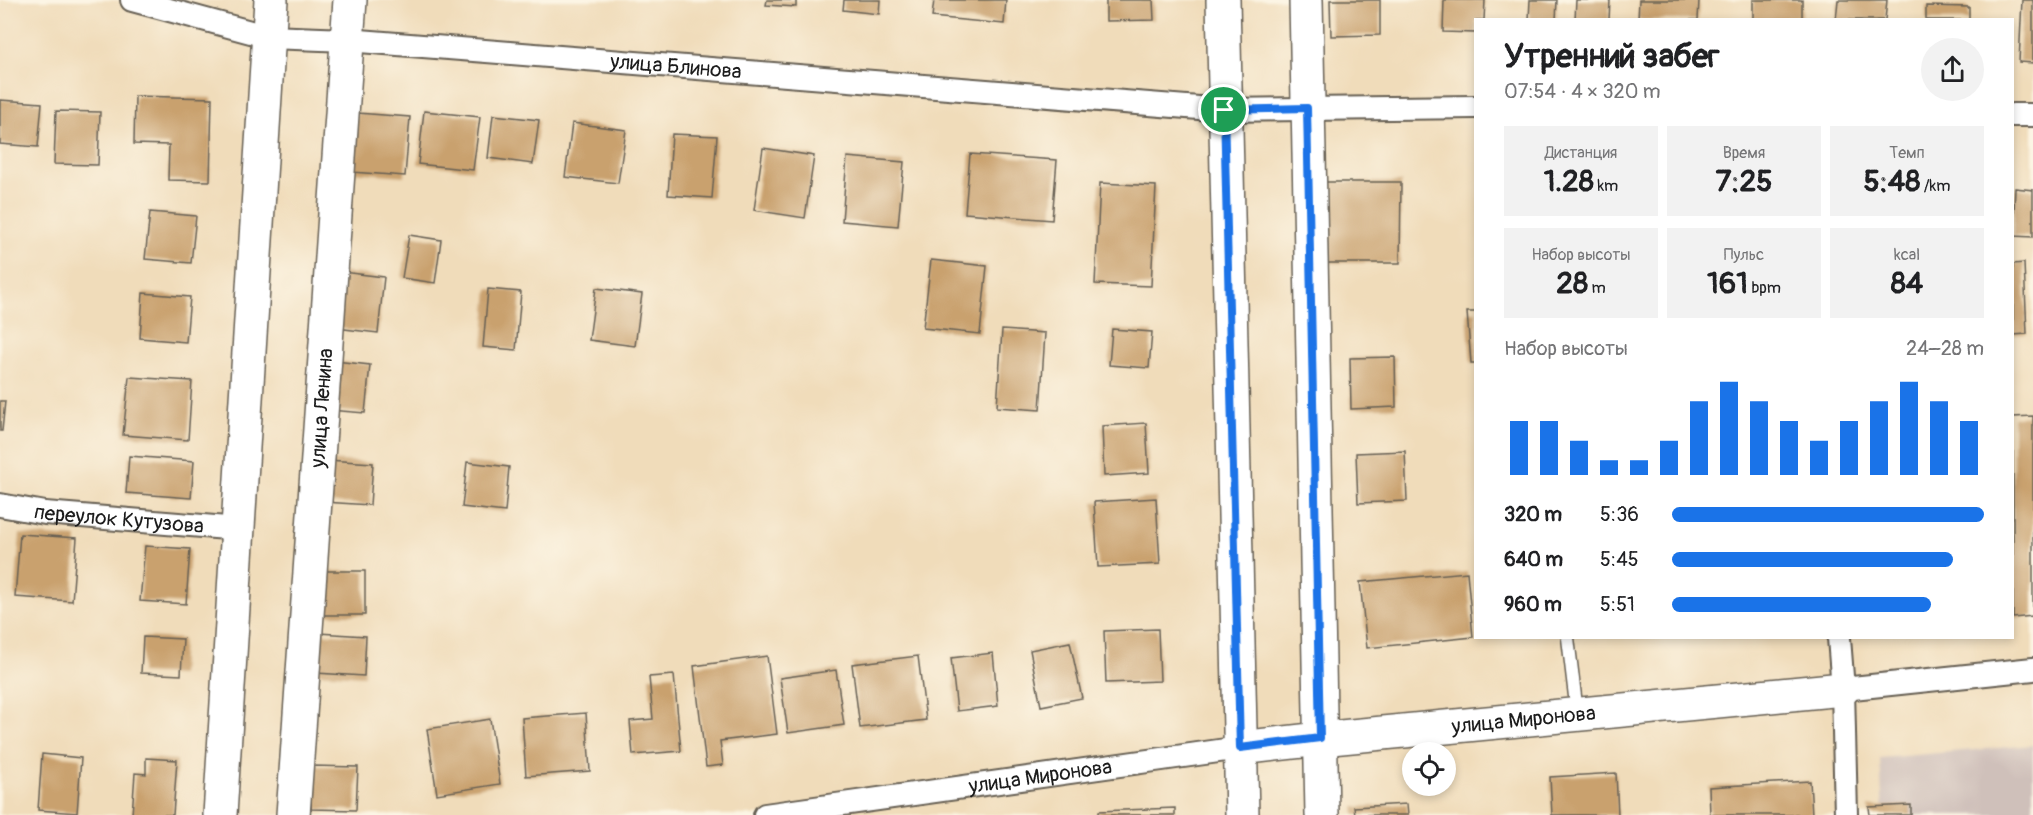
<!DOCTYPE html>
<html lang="ru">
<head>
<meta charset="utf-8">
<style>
	:root { --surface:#fff; --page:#f2f2f2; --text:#202124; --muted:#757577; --accent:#1a73e8 }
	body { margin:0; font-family:Pangolin,sans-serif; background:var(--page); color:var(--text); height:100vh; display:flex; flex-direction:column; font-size:22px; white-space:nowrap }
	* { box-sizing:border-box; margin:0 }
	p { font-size:20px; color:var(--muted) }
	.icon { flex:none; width:33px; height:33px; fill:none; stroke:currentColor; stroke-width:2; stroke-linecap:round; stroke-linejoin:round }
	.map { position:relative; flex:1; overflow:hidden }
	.side { position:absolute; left:1474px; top:18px; width:540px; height:621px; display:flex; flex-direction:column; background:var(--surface); border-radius:0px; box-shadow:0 3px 9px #0003 }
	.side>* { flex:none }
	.buttons { position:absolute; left:1402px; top:742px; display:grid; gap:12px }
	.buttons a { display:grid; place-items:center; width:54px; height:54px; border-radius:50%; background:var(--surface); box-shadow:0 3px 9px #0003; font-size:30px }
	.pin { position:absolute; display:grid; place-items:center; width:51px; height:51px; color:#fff; margin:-26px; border:3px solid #fff; border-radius:50%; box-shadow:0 2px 6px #0007 }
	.round { display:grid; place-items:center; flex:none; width:63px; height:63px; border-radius:32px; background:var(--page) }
	.overview { display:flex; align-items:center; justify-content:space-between; height:102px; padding:0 30px }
	h1 { font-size:33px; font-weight:700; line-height:45px }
	.metrics { display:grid; grid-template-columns:repeat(3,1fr); gap:9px; height:102px; padding:6px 30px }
	.metrics div { display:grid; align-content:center; border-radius:0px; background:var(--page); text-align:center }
	.metrics b { font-size:30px; font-weight:700 }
	.metrics small { font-size:16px; font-weight:400 }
	.metrics p { font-size:16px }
	.chart { height:168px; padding:12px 30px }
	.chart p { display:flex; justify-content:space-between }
	.chart svg { width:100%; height:108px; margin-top:6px; stroke:var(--accent); stroke-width:6 }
	ul { padding:0 30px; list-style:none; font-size:20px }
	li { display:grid; grid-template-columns:96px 72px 1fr; align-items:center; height:45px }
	li i { height:15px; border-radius:8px; background:var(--accent) }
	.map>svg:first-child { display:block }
</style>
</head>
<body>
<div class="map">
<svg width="2033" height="815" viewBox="0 0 2033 815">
	<rect width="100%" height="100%" fill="#fcf5e5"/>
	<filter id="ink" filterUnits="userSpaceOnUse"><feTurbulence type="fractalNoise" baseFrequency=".0167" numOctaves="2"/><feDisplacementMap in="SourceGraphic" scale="12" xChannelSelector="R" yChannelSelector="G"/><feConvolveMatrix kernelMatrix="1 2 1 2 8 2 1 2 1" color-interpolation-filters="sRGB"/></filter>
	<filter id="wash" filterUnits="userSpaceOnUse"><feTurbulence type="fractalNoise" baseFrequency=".008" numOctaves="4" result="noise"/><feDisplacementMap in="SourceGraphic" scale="24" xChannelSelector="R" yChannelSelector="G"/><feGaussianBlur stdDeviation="1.35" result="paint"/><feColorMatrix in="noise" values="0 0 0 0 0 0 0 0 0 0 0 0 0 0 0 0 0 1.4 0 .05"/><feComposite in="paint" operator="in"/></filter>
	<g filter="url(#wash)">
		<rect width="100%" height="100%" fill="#f0dcba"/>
		<!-- industrial -->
		<polygon fill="#cfc0ba" points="2033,745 2033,815 1883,815 1880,758"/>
		<g id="blocks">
			<!-- building -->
			<g fill="#c9a16e">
				<polygon points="767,0 796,0 796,7 766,5"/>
				<polygon points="844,0 880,0 879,14 843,10"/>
				<polygon points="934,0 1006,0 1004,24 932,17"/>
				<polygon points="1106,0 1153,0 1154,20 1106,21"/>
				<polygon points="1330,0 1380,0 1380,35 1331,36"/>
				<polygon points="1444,0 1485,0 1484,20 1476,20 1476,33 1443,32"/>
				<polygon points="1530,0 1557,0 1556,20 1529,20"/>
				<polygon points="1576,0 1610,0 1609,20 1575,20"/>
				<polygon points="1639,0 1699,0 1698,20 1638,20"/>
				<rect x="1753" y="0" width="49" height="20"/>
				<polygon points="1838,0 1887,0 1885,20 1836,20"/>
				<polygon points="2022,0 2033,0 2033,63 2019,62"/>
				<polygon points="1926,6 1969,7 1969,20 1926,20"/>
				<polygon points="135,96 212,98 210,181 168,180 169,145 134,144"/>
				<polygon points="0,100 42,103 38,147 0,144"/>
				<polygon points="56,111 100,112 98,165 54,164"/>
				<polygon points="424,111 480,117 473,170 418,164"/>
				<polygon points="357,113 410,117 405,176 352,172"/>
				<polygon points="493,115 539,120 533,164 488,158"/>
				<polygon points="572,123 626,130 618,183 565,177"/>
				<polygon points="672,134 717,136 712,198 668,195"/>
				<polygon points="763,148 814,156 805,218 754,210"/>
				<polygon points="970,154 1057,160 1052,220 965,213"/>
				<polygon points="847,157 904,162 898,226 842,221"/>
				<polygon points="1325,182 1401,182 1400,263 1324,263"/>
				<polygon points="1100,183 1156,186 1151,286 1095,284"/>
				<polygon points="2015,188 2033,190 2033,237 2013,236"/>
				<polygon points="150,212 196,216 191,263 145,259"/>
				<polygon points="409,235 441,240 435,283 402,278"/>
				<polygon points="931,260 987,266 980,334 923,328"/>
				<polygon points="2024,263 2027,334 2013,335 2013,264"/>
				<polygon points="342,272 384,277 378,333 336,328"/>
				<polygon points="596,288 642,294 635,346 589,340"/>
				<polygon points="488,289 521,292 516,350 483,347"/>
				<polygon points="143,293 190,297 186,342 140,338"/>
				<polygon points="1467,312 1476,312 1476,363 1471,363"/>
				<polygon points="1112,329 1152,332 1149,368 1109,365"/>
				<polygon points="1002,330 1045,333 1040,410 997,407"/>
				<polygon points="1395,357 1396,407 1351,409 1350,358"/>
				<polygon points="335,361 370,365 365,413 329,410"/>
				<polygon points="129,377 192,381 188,440 123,435"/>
				<polygon points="0,401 5,401 2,431 0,431"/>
				<polygon points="2033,416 2033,616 2013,618 2013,417"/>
				<polygon points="1146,423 1149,473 1104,476 1102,426"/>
				<polygon points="1405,451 1407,501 1358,503 1356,453"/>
				<polygon points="129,456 194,461 191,498 126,493"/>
				<polygon points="327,460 373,463 370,505 324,502"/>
				<polygon points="467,462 509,467 505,512 462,507"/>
				<polygon points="1156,498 1160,564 1098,567 1094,502"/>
				<polygon points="20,534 77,538 72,601 15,597"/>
				<polygon points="145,546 190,549 186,604 140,601"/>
				<rect x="317" y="571" width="48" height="44"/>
				<polygon points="1467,572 1473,637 1367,648 1360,582"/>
				<polygon points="1158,629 1160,681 1106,683 1104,631"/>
				<polygon points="318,633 366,636 364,676 316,673"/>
				<polygon points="143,637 183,639 181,675 141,673"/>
				<polygon points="1070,642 1082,698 1041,706 1030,650"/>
				<polygon points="993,653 998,706 957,711 951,658"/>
				<polygon points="767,656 777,734 720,741 723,765 706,767 694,666"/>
				<polygon points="918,656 926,720 860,728 852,664"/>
				<polygon points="836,670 844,725 788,733 780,678"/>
				<polygon points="674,675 681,751 633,755 630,721 653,719 649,677"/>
				<polygon points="586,713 590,771 526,776 522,718"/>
				<polygon points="490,719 500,784 437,794 427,729"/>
				<polygon points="42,754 81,758 77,813 38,810"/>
				<polygon points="146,758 177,760 173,815 132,815 135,773 146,774"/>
				<polygon points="312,766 358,767 356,810 311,809"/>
				<polygon points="1616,773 1618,815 1552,815 1550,777"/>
				<polygon points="1810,781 1812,815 1710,815 1709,787"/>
				<polygon points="1407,804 1408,815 1355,815 1354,807"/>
				<polygon points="1911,805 1911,815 1870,815 1869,807"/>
				<polygon points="1175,808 1175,815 1099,815 1099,811"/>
			</g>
		</g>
	</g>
	<g filter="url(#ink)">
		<use href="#blocks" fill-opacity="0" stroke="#665f53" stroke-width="1.5"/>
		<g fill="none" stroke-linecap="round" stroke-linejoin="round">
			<defs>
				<polyline id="lane" points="1568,638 1577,713"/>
				<g id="street">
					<path id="s1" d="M132,0L269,37L347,40L1224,110L1476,107"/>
					<polyline points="2013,115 2033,115"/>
					<path id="s2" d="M0,505L45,513L239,529"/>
					<polyline points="1839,638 1843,689 1846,815"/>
					<polyline points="1843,689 2033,669"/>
					<path id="s3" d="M765,815L1240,748"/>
				</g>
				<g id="secondary">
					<polyline points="1223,0 1242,815"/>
					<polyline points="1306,0 1322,815"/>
					<path id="s4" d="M1240,748L1320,739L1843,689"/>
					<polyline points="220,815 271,0"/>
					<path id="s5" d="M293,815L350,0"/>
				</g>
			</defs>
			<!-- lane casing -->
			<use href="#lane" stroke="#665f53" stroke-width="15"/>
			<!-- street casing -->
			<use href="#street" stroke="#665f53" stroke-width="26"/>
			<!-- secondary casing -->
			<use href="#secondary" stroke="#665f53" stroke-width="36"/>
			<!-- lane -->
			<use href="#lane" stroke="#fff" stroke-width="12"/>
			<!-- street -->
			<use href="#street" stroke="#fff" stroke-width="22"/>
			<!-- secondary -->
			<use href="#secondary" stroke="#fff" stroke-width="33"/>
		</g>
	</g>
	<g fill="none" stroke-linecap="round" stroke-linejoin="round" filter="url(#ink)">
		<defs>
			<polygon id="route" points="1307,108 1320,738 1240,748 1224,110"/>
		</defs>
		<!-- route casing -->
		<use href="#route" stroke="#fff" stroke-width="12"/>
		<!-- route -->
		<use href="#route" stroke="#1a73e8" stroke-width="8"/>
	</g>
	<g text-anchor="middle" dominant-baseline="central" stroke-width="6" stroke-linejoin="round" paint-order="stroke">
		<!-- street labels -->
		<g font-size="21" fill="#1c1c1c" stroke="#fcf5e5">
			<text stroke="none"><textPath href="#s1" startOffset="550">улица Блинова</textPath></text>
			<text stroke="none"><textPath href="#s5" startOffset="408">улица Ленина</textPath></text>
			<text stroke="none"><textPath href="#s2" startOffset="120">переулок Кутузова</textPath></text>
			<text stroke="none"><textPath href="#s4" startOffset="285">улица Миронова</textPath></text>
			<text stroke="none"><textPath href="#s3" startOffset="278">улица Миронова</textPath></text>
		</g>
	</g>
</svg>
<div class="buttons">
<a><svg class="icon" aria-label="locate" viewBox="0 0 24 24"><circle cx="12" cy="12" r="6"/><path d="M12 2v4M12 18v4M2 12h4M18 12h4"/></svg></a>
</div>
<div class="pin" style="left:1224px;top:110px;background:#1e9e55"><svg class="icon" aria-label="arrive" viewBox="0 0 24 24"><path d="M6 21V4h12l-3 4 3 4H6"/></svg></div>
<section class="side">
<div class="overview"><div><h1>Утренний забег</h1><p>07:54 · 4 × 320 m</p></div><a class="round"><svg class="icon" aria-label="share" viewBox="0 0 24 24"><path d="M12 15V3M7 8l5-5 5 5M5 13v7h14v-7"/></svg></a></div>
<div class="metrics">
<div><p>Дистанция</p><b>1.28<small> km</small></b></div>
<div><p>Время</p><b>7:25</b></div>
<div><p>Темп</p><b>5:48<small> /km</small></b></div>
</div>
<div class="metrics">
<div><p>Набор высоты</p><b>28<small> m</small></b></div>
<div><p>Пульс</p><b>161<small> bpm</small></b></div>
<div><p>kcal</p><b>84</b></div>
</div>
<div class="chart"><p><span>Набор высоты</span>24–28 m</p>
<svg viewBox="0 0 160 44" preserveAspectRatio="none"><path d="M5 44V22M15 44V22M25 44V30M35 44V38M45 44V38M55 44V30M65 44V14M75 44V6M85 44V14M95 44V22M105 44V30M115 44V22M125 44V14M135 44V6M145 44V14M155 44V22"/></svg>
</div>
<ul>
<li><b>320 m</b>5:36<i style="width:100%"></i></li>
<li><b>640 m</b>5:45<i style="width:90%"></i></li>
<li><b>960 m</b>5:51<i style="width:83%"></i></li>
</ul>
</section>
</div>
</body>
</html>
